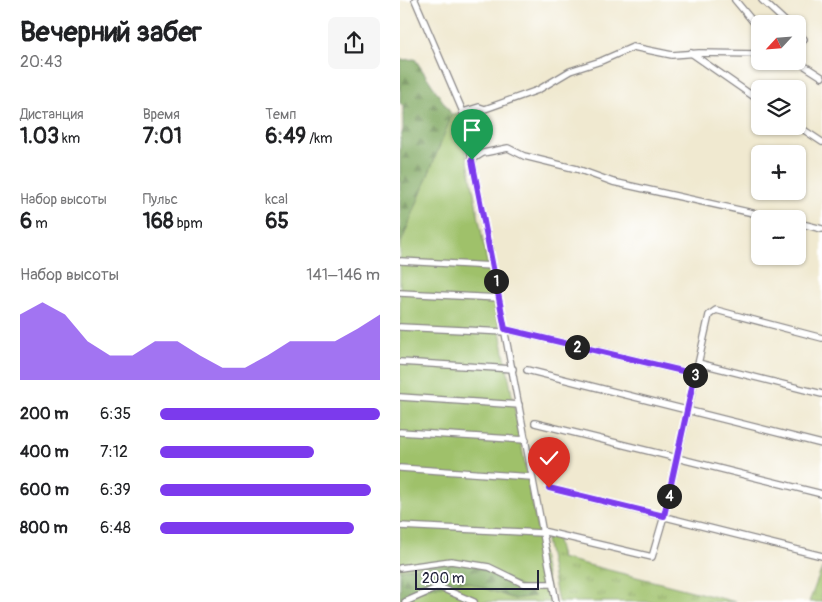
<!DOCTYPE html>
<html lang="ru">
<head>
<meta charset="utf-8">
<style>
	:root { --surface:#fff; --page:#f6f6f6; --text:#202124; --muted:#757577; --accent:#7c3aed }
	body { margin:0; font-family:Pangolin,sans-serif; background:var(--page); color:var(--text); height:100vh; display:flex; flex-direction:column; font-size:19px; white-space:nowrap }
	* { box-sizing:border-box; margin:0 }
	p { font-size:16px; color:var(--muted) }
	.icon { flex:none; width:28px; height:28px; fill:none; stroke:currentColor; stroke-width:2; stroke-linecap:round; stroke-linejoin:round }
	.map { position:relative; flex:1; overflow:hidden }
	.details { display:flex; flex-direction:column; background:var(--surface); width:400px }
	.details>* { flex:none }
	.needle { width:32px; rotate:244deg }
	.buttons { position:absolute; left:351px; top:15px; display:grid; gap:10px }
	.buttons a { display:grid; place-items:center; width:55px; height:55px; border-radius:8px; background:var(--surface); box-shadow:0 1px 4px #0004; font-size:25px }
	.scale { position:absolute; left:15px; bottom:12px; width:124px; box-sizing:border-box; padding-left:5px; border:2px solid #22223b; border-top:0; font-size:14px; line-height:18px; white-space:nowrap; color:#22223b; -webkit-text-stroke:4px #fff; paint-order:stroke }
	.pin { position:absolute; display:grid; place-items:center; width:42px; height:42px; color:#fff; margin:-51px -21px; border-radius:50% 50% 50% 0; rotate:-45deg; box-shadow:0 0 5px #0007 }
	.pin .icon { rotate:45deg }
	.km { position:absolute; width:25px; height:25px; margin:-12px; border-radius:50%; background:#222; color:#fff; font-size:14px; line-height:25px; text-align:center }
	.round { display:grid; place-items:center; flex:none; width:52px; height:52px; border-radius:8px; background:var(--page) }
	.overview { display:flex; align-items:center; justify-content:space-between; height:85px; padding:0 20px }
	h1 { font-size:28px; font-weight:700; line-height:38px }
	.metrics { display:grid; grid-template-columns:repeat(3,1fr); gap:8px; height:85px; padding:5px 20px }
	.metrics div { display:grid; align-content:center }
	.metrics b { font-size:21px; font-weight:700 }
	.metrics small { font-size:14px; font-weight:400 }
	.metrics p { font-size:14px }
	.chart { height:140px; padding:10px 20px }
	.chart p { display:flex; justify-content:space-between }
	.chart svg { width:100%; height:90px; margin-top:5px; fill:var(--accent); opacity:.7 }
	ul { padding:0 20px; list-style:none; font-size:16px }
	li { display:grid; grid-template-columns:80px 60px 1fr; align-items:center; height:38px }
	li i { height:12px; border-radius:6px; background:var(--accent) }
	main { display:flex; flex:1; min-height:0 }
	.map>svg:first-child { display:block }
</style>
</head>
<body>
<main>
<section class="details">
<div class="overview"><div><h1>Вечерний забег</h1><p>20:43</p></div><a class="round"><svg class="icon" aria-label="share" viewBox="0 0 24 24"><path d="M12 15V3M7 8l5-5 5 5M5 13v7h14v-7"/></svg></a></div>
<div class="metrics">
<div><p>Дистанция</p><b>1.03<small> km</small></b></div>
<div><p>Время</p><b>7:01</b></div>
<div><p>Темп</p><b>6:49<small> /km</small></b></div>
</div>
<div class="metrics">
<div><p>Набор высоты</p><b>6<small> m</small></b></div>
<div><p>Пульс</p><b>168<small> bpm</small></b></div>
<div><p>kcal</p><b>65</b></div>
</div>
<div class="chart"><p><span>Набор высоты</span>141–146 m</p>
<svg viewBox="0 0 160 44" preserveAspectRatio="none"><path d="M0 44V12L10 6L20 12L30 25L40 32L50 32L60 25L70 25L80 32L90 38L100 38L110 32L120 25L130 25L140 25L150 19L160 12V44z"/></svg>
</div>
<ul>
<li><b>200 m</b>6:35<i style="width:100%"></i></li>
<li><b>400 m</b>7:12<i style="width:70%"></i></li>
<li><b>600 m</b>6:39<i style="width:96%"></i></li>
<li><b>800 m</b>6:48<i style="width:88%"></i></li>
</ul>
</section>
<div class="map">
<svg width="422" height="602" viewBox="0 0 422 602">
	<defs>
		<pattern id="grass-tufts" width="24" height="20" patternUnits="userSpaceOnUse" patternTransform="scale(1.25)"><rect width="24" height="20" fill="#9fc16a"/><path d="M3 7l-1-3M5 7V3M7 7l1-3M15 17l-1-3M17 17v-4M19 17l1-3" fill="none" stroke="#819c58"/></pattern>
		<pattern id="forest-firs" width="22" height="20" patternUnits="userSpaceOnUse" patternTransform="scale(1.25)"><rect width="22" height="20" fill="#7fa75e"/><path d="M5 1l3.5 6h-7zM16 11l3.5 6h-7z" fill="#68884f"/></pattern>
	</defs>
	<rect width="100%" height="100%" fill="#fff"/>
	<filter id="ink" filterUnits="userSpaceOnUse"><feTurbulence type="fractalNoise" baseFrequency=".02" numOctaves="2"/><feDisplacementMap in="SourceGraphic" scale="10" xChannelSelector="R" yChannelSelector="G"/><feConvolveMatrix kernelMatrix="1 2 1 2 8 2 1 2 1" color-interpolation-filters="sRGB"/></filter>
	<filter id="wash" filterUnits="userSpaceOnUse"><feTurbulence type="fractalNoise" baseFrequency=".0096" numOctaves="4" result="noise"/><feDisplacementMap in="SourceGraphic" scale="20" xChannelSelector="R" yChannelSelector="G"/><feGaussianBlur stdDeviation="1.12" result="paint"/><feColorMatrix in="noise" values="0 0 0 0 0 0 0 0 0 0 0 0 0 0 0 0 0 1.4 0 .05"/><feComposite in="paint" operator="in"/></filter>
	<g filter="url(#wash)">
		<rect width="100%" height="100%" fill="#f0e9d0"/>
		<!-- grass -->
		<g fill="url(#grass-tufts)" stroke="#607252">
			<polygon points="156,535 161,558 336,602 158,602 146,540 147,538"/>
			<polygon points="422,568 422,602 409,602"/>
		</g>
		<!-- forest -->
		<g fill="url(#forest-firs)" stroke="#50644c">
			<polygon points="15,59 52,115 0,246 0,141 3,129 3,106 0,103 0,60"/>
			<polygon points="66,563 106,578 135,596 114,599 64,581 21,590 0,602 0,570 30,565"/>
		</g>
		<!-- garden -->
		<polygon fill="#9fc16a" stroke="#607252" points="59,113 151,602 1,602 21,590 64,581 114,599 135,596 106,578 66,563 30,565 0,570 0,246 52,115"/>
	</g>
	<g filter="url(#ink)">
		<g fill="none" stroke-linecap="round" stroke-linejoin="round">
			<defs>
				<g id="minor">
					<polyline points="15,0 63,112 156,602"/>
					<polyline points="335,0 360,30"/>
					<polyline points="362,0 388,24"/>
					<polyline points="398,33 404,39 398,48"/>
					<polyline points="291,53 360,101"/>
					<polyline points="397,61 422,77"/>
					<polyline points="63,112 79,107 85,109 138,90 170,71 201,61 233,47 272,55 299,53 360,54"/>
					<polyline points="398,126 422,142"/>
					<polyline points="72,160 83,153 108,148 124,156 177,169 213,182 380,219"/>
					<polyline points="398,223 422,229"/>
					<polyline points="1,261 93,266"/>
					<polyline points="0,293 99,298"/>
					<polyline points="0,327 106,332"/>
					<polyline points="105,329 295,374"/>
					<polyline points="422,338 316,310 309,315 277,458 422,494"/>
					<polyline points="0,362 113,369"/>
					<polyline points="298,363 422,394"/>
					<polyline points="127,370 422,444"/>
					<polyline points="0,397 119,405"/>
					<polyline points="135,423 277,458 264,516 252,557 142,531"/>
					<polyline points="0,432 126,440"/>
					<polyline points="0,468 132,477"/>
					<polyline points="149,488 422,556"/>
					<polyline points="0,526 142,533"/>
					<polyline points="0,568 51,561 89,567 124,584 152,584"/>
					<polyline points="5,602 39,587 74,602"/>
				</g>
			</defs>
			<!-- minor casing -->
			<use href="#minor" stroke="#898686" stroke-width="8"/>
			<!-- minor -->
			<use href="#minor" stroke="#fff" stroke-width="5.5"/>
		</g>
	</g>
	<g fill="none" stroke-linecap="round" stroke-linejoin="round" filter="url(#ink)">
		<defs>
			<polyline id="route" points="72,160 105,329 295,374 264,516 149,488"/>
		</defs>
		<!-- route casing -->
		<use href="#route" stroke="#fff" stroke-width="10"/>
		<!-- route -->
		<use href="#route" stroke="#7c3aed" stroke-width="6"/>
	</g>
</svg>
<div class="buttons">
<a><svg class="needle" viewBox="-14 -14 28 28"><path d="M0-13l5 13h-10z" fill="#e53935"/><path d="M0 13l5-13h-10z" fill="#757577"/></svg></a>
<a><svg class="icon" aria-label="layers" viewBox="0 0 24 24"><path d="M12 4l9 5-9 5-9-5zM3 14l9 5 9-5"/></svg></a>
<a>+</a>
<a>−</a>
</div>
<div class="scale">200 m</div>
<div class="pin" style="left:72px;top:160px;background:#1e9e55"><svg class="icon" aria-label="arrive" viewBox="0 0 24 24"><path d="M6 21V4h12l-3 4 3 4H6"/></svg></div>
<div class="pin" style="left:149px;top:488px;background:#d93025"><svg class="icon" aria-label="check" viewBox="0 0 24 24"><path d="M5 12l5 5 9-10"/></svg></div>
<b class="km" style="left:96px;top:281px">1</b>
<b class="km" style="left:177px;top:347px">2</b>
<b class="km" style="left:295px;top:375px">3</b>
<b class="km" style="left:269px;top:496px">4</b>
</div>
</main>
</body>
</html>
